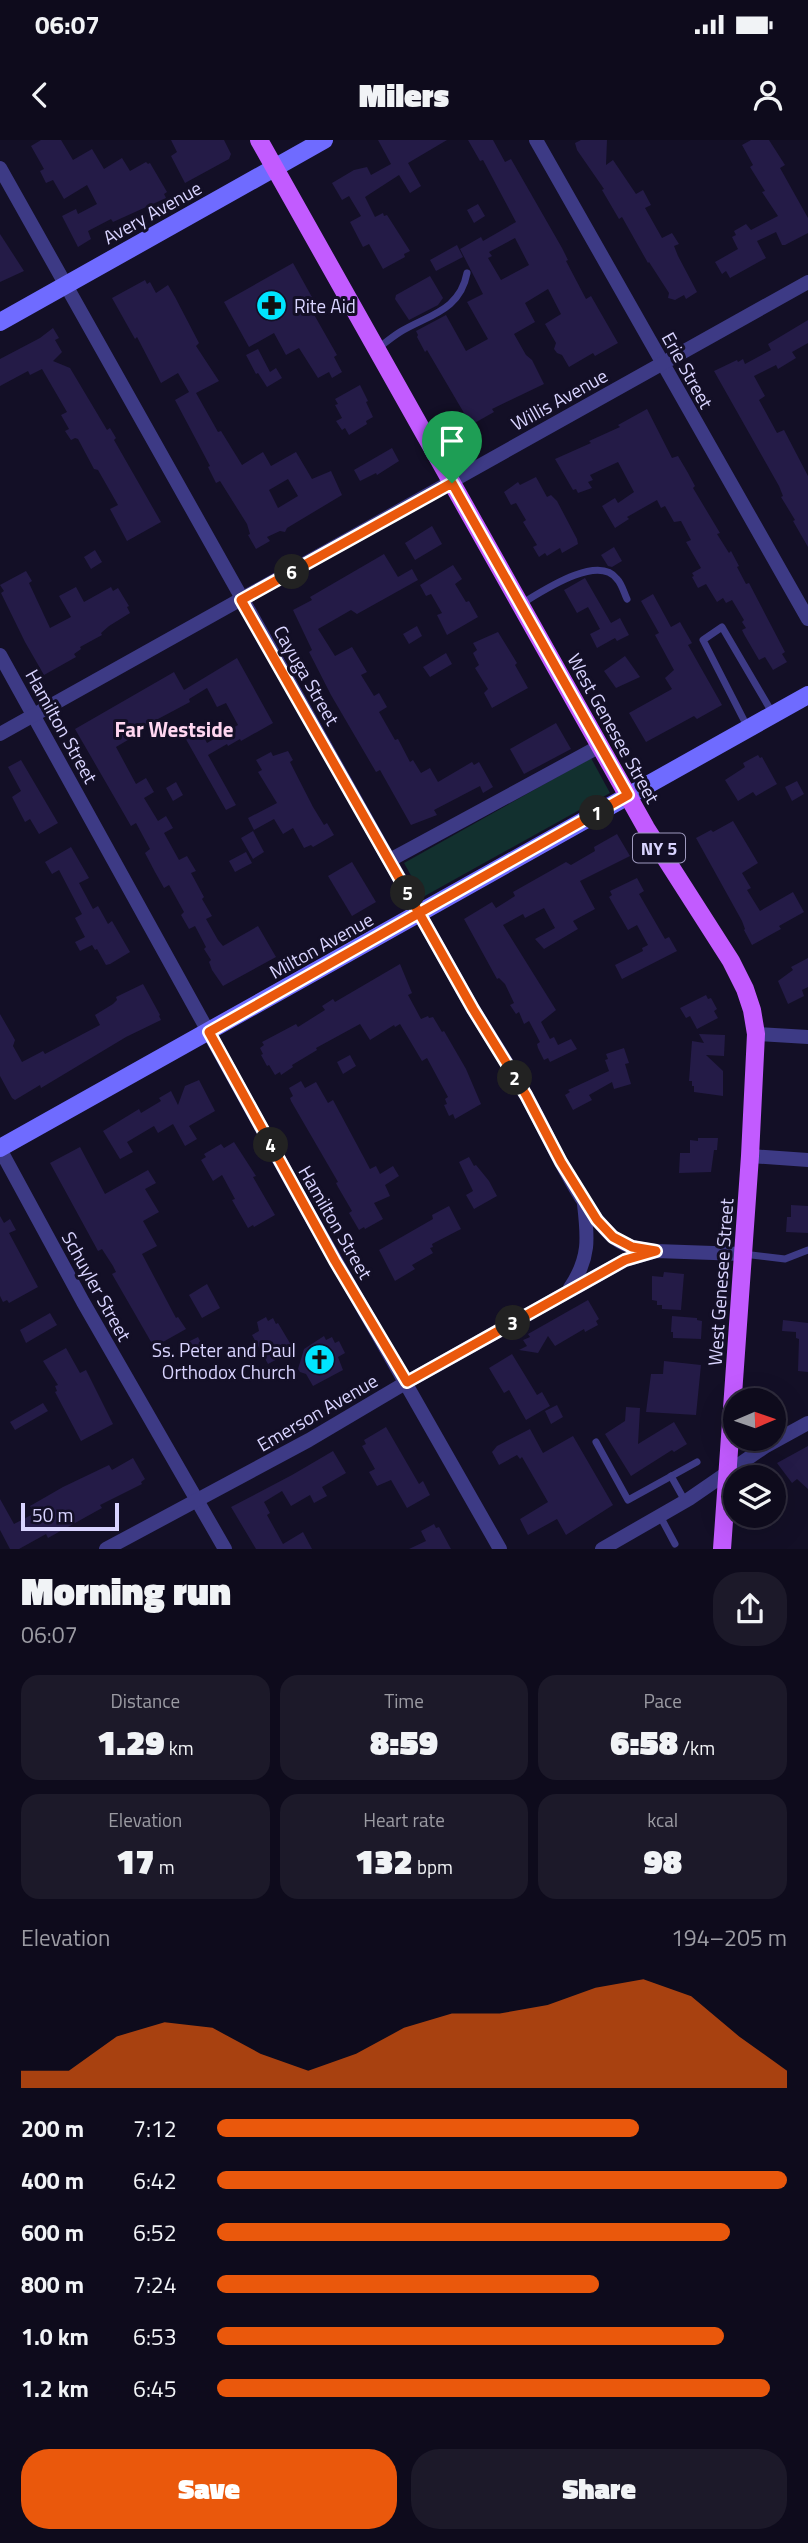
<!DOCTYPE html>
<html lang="en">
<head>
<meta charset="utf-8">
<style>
	:root { --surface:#0e0b1c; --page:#1c1929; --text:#f1f3f6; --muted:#9b9ba3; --line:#2e2b3b; --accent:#ea580c }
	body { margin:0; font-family:"Titillium Web",sans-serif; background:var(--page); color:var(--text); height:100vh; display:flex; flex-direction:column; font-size:26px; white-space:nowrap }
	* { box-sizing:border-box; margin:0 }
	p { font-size:23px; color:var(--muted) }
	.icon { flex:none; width:38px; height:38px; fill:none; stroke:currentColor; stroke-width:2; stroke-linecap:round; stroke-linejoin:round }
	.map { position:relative; height:1409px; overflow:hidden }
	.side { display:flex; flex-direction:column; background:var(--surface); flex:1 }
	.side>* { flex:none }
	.needle { width:46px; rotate:88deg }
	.fabs { position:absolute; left:723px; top:1248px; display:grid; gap:14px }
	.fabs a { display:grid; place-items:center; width:63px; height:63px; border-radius:50%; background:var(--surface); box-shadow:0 7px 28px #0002,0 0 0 2px var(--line); font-size:35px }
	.scale { position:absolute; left:21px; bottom:18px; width:98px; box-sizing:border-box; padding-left:7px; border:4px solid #d9d4ff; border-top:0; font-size:19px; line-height:24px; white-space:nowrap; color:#d9d4ff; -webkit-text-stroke:5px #130f26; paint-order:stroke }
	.pin { position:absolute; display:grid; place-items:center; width:60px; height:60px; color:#fff; margin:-72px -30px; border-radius:50% 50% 50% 0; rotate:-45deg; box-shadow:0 0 7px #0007 }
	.pin .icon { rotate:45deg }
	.km { position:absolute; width:35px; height:35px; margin:-18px; border-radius:50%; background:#222; color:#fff; font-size:19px; line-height:35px; text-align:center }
	.round { display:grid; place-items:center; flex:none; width:74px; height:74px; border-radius:28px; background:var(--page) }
	.head { display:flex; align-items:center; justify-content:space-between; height:119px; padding:0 21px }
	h1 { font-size:38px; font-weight:800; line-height:52px }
	.metrics { display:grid; grid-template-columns:repeat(3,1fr); gap:10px; height:119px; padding:7px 21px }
	.metrics div { display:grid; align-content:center; border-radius:18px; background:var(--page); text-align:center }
	.metrics b { font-size:35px; font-weight:800 }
	.metrics small { font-size:19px; font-weight:400 }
	.metrics p { font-size:19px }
	.chart { height:196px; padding:14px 21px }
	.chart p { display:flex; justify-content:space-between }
	.chart svg { width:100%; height:126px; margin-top:7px; fill:var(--accent); opacity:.7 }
	.button { display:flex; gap:14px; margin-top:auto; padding:14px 21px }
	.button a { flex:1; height:80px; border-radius:28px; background:var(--accent); color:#fff; font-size:28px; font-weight:800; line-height:80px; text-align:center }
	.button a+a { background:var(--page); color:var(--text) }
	ul { padding:0 21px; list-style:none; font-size:23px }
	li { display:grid; grid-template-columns:112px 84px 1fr; align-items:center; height:52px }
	li i { height:18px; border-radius:9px; background:var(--accent) }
	.status { display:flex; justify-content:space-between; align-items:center; height:49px; padding:0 35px; background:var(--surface); direction:ltr }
	.status svg { height:19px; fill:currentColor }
	header { display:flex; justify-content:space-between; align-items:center; height:91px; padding:0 21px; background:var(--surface); font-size:32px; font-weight:800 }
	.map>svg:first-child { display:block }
</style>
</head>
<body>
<div class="status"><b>06:07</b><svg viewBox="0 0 49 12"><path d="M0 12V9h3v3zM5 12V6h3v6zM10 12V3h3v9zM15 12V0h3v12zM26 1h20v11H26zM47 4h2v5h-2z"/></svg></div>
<header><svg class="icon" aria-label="back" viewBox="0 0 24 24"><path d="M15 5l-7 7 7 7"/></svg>Milers<svg class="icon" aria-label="person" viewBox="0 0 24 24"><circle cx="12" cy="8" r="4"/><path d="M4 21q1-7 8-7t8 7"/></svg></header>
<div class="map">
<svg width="808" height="1409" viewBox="0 0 808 1409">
	<rect width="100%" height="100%" fill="#130f26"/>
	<!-- green -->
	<polygon fill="#12302f" points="591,618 610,653 423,757 404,723"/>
	<!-- building -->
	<g fill="#241b47" fill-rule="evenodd">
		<polygon points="41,0 61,0 73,20 92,9 104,29 122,18 130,31 146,22 148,24 150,23 167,52 164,54 166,58 113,82 111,79 88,91 91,99 78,107 62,76 76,69 78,74 97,64 87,45 64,59 53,40 46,43 40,31 44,29 31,6"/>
		<polygon points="171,0 224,0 231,14 229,19 185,43 171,16 177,12"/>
		<polygon points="378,0 447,0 408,23 421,46 410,53 399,35 365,57 375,77 383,73 384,76 387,75 410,111 404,114 405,117 383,129 369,104 363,107 350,82 361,76 349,56 342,60 332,43 354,30 367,27 371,35 391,24"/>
		<path d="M468,0H493L505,22L511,19L562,108L568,120L566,121L586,159L591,156L618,203L595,216L593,213L569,227L562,215L557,213L554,209L556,203L545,184L561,174L548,149L525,163L535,182L514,194L526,215L532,220L544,244L492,269L494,272L471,285L427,210L425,212L417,197L418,195L416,191L446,175L466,211L488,199L467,162L483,154L460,109L481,97L483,101L516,82L483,20L480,21ZM515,98L529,125L501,140L488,118L492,116L489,112Z"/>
		<polygon points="581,0 607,0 606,25 613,20 636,54 643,50 651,65 645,68 662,98 672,93 679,104 674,106 678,116 697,152 686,159 684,155 675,160 668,158 669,153 649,122 648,123 622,77 619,79 602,50 604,49 577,10 575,3"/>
		<polygon points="751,0 769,0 785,25 780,28 808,78 808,93 785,105 782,105 776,92 757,101 766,118 730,138 726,131 722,134 715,122 738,109 732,97 736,95 734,91 746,84 751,90 778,76 762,52 765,51 750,27 753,25 742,5"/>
		<polygon points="478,64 485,76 474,83 467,70"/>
		<polygon points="0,94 24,131 0,142"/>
		<polygon points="457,105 463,117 436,131 430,120"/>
		<polygon points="293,123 318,168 312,171 337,215 334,217 342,232 332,238 329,232 318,238 299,208 286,215 274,193 249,207 224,162"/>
		<polygon points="430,136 443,158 438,165 409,180 395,159 396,155"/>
		<path d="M145,140L147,144L150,142L156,153L168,145L175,157L199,203L196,206L219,241L196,253L218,292L221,291L242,325L263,312L271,326L296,312L312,339L331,331L342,355L287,388L285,392L280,391L267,397L270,401L256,409L248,395L250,394L247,384L220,341L216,343L208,327L210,326L175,260L189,252L178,233L161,243L137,197L135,199L112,158ZM288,339L298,356L278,368L269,350Z"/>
		<polygon points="808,180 808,203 792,212 796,218 778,229 776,225 754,236 765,256 759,260 777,293 784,290 808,336 808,407 793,381 795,380 781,357 783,356 779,346 714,231 737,220 738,222 743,219 745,224 771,210 768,204"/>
		<polygon points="53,188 59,198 55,200 62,212 53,221 70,228 107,290 110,288 116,298 114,300 161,382 127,401 110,369 118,365 98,330 94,329 78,299 75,298 71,300 65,291 69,289 61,275 67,272 42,229 30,235 28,231 0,246 0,219 40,198"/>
		<polygon points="258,209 270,232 276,228 282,238 267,247 258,233 256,234 246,215"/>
		<polygon points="360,245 368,261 366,262 373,277 366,281 367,284 349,295 345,288 342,290 336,281 342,278 335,265 338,264 335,259"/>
		<polygon points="647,269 672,318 678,316 688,333 695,346 693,348 720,393 717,394 729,413 731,411 739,426 737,427 746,444 749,443 785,512 782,514 787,522 773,530 765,517 759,520 745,496 742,490 746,488 742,482 744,480 732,460 726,463 723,458 717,462 706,444 698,448 692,437 694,436 692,433 701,428 686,402 691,400 681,381 674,382 665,366 661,368 657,360 627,377 629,379 615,388 602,366 615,358 618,363 634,352 618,322 590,335 593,340 588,342 592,348 578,353 576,349 573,350 555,319 591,303 589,301 620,287 618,285"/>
		<polygon points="392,308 399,321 377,335 376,333 360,341 354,330"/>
		<polygon points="536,337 547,357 551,355 557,361 577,399 578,404 562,413 560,408 547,416 545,413 539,417 533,407 537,405 523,382 526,380 516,363 511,365 504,352 518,342 520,345"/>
		<polygon points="432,386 442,404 415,420 405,403"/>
		<polygon points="614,407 622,421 612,427 608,426 601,415"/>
		<polygon points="95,410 102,422 91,429 84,417"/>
		<polygon points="384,414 398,437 412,429 418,440 357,474 351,470 318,489 335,516 352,507 367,532 361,535 374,556 379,553 387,567 379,572 395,600 398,599 410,622 413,620 421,633 430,628 438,642 472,622 474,625 479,622 493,647 483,653 480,646 434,670 437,675 411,685 380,630 376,632 331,555 309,512 312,510 293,470 312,460 310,457"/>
		<polygon points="453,425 462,439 455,444 466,462 469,461 478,477 447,495 437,475 442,473 431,454 426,456 420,445"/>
		<polygon points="26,431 32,441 29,443 50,488 71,477 59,456 76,447 84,462 111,447 113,451 118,448 129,466 127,467 130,473 109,486 101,493 102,495 80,507 81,509 74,514 76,517 44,535 25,502 1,453 4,451 0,445"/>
		<polygon points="585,438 611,483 620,478 629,495 617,501 615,498 597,508 590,494 600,489 588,467 577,473 564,450"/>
		<polygon points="653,454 671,487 680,482 692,503 688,505 722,565 697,579 694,576 646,602 629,573 672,549 665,538 674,530 655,495 659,493 641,461"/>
		<polygon points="417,486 422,496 409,504 403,494"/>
		<polygon points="498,492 517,523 515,525 528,548 492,568 484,553 488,549 475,528 479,525 473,513 477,510 473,503"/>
		<polygon points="446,513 452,524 430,537 423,527"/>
		<polygon points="625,516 640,537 616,548 604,531"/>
		<polygon points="237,518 273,583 241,601 240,599 228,606 227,604 208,615 236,665 226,670 183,594 198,586 207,603 238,585 226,563 217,567 207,548 189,559 190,562 141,588 143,591 116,607 136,644 146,638 154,652 144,658 158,681 166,676 173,688 164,693 179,720 187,716 196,731 191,733 204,757 202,759 212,776 206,779 218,800 223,806 258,786 276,817 223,846 212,830 209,822 211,820 204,809 206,807 195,786 189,789 181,775 184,772 169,745 164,748 155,732 145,713 150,709 136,683 131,686 75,589 174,532 184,550"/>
		<polygon points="556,583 571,609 524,634 510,609"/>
		<polygon points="288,611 293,620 290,622 292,626 313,667 324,685 327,683 334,695 313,707 311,705 304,708 293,688 283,694 274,679 254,690 248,678 277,663 258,632 262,630 256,620 271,612 273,616"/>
		<polygon points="758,615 760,618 762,617 777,644 756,656 753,652 738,661 725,640 745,627 743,623"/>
		<polygon points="21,620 58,683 39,694 30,679 25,682 12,657 21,651 8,627"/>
		<polygon points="797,641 804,654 792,661 785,647"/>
		<polygon points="176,642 183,655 173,661 166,648"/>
		<polygon points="733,681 758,723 742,733 751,748 747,750 760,771 793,752 804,772 779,786 781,789 752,805 744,790 745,789 742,781 696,698 711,690 713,692"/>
		<polygon points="253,691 264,712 253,719 241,698"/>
		<polygon points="617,694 630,716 580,741 595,769 573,781 578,789 544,809 535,799 555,788 544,768 525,778 523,774 503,785 556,870 541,882 550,899 554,897 558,905 571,899 577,909 550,922 548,918 544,920 538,908 537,904 540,902 529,881 524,884 519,872 516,874 510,865 514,863 505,844 499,838 497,839 464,779 492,762 496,768 515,756 513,752 566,722 571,725 595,711 594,707"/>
		<polygon points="71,707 89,738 79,743 93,769 98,766 108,784 112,781 130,812 110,824 106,825 97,809 95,810 92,805 80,811 75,802 85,797 75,778 82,774 59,730 52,734 45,722"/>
		<polygon points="246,712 252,723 235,732 229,721"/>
		<polygon points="352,722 376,762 352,776 328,736"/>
		<polygon points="637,738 644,751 639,754 665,799 669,797 677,811 622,839 615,825 643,811 642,808 648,805 637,785 628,790 609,757 612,755 610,751"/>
		<polygon points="808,818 808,847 802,850 804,856 788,864 778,841 793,830 791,827"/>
		<polygon points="400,824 412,853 408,855 421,879 428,876 429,878 433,877 442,892 444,891 466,929 481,964 455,979 453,974 449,976 444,965 447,964 445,959 448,957 427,918 422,921 400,884 395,887 394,885 370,900 360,884 316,908 317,910 292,925 293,927 281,935 280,932 275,935 269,925 267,926 261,915 263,914 260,908 264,905 262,902 296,884 298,887 325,870 322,866 333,859 335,862"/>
		<polygon points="143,844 160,875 159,876 161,880 126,897 41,948 40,945 15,960 12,958 0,936 0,874 15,900 13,906 22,922 43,911 45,914 100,885 95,875 113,864 117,860 116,857"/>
		<polygon points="706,855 708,859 711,858 717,869 714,871 718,878 697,889 690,876 686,878 680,868"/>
		<polygon points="699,894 725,895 724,916 706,915 723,931 723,956 694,952 694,946 692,946 692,941 689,941 692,901 704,903"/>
		<polygon points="624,908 629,923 625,924 631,944 614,949 612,942 589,955 592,960 573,970 565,955 570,952 568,950 609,931 605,920 608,919 606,914"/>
		<polygon points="350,915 356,926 343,934 337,922"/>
		<polygon points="199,940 215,971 189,986 197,999 185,1006 173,984 158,993 154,986 127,1002 133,1012 120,1019 103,991 139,969 141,973 161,961 159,958 171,951 178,965 185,946"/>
		<polygon points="301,941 305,948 316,942 328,963 333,960 370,1029 376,1026 380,1034 393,1026 399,1036 385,1045 390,1056 374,1063 383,1079 365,1089 364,1087 359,1090 349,1073 352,1071 338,1047 336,1043 338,1042 291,961 290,958 293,956 289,948"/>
		<polygon points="698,998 718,998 717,1010 714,1010 711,1032 679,1033 680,1013 690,1013 690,1000 698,1001"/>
		<polygon points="234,1002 256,1036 253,1037 275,1075 254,1087 253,1085 248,1088 232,1060 235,1059 222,1035 213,1041 201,1020 206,1017 204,1014 221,1004 224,1008"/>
		<polygon points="80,1007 105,1054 148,1030 156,1043 145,1049 159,1072 143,1081 157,1106 142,1114 176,1178 178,1177 186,1189 154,1207 112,1134 116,1132 113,1126 102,1109 98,1111 50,1023"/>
		<polygon points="469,1017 474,1026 476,1025 489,1041 497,1056 474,1069 466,1055 473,1051 459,1022"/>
		<polygon points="791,1065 808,1066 808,1093 786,1092 787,1077 791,1077"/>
		<polygon points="449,1066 461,1089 432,1104 433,1107 430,1108 433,1113 412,1125 415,1129 395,1141 379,1110 433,1079 432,1075"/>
		<polygon points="0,1076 4,1083 10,1079 16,1090 9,1093 38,1147 9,1163 7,1160 3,1162 0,1156"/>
		<polygon points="664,1132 684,1134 681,1170 662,1169 662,1165 657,1165 657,1161 652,1160 652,1136 663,1137"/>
		<polygon points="207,1144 220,1168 202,1178 189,1155"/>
		<polygon points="588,1160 599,1179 596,1181 598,1185 585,1192 584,1189 555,1206 548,1196 538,1213 519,1210 527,1206 523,1200 530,1197 528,1194"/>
		<polygon points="50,1173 57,1185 26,1203 20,1190"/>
		<polygon points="672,1176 697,1178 697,1180 702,1181 701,1199 673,1198 673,1192 671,1192"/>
		<polygon points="266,1177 268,1181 273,1178 276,1184 278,1183 294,1210 268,1224 252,1195 259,1191 257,1182"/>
		<polygon points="783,1180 808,1183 808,1232 798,1231 799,1199 796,1198 796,1192 782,1191"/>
		<polygon points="324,1196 326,1200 332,1197 335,1203 339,1201 345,1213 338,1217 343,1230 313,1246 306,1234 300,1232 298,1229 304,1209"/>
		<polygon points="198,1197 204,1209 192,1215 186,1203"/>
		<polygon points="66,1208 80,1233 86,1230 113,1284 81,1301 55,1252 57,1251 55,1246 58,1245 43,1221"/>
		<polygon points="512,1214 537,1255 542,1252 550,1266 526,1280 509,1250 504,1253 489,1228"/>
		<polygon points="664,1221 701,1225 696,1275 646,1272 651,1234 663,1234"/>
		<polygon points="43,1263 48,1271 15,1290 10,1282"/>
		<polygon points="557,1265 563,1277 551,1284 545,1271"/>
		<polygon points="626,1267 640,1268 638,1304 674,1282 687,1304 674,1312 672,1310 631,1336 605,1294 625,1281"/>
		<polygon points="386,1287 419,1344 423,1341 430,1355 407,1368 391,1340 377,1346 369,1332 375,1329 362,1306 366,1304 364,1300"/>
		<polygon points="530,1289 543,1313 573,1296 613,1365 566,1395 557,1379 528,1395 520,1379 548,1362 522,1317 520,1319 517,1315 499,1325 492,1312 497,1306"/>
		<polygon points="808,1306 808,1349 797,1339 792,1343 777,1323"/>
		<polygon points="333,1311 346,1333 322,1347 327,1356 314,1363 310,1355 291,1366 282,1351 264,1362 270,1373 267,1375 283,1404 303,1392 312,1409 256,1409 231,1367 292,1335"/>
		<polygon points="133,1318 145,1339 141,1342 142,1344 100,1365 102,1368 48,1398 46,1394 19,1409 10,1409 0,1390 0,1359 14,1384 35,1373 30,1366 63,1347 109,1325 112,1330"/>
		<polygon points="434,1384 436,1388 439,1387 451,1409 409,1409 426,1401 421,1391"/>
	</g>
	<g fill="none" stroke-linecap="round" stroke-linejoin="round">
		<!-- lane -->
		<g stroke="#3d3a85" stroke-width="7">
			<path d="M377,209C385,203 392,197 400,192C428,175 460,171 467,133"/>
			<path d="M521,464C541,452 598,413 617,439C622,444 624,453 627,459"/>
			<polyline points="748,588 703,500 722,487 773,574"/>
			<polyline points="743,1114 785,1119 808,1110"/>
			<polyline points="596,1302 628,1360 697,1322"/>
			<polyline points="671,1336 685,1361"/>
			<polyline points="660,1376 675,1404"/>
		</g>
		<!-- street -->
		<g stroke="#3d3a85" stroke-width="14">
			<polyline points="536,0 808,479"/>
			<path d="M0,28L473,869C491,898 510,927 527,957C550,998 577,1064 611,1095C623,1107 640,1109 656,1111"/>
			<polyline points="0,515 308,1072 500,1409"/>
			<polyline points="0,594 808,142"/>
			<polyline points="390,720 600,606"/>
			<polyline points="756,894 808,897"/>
			<polyline points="0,1009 83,1162 225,1409"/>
			<polyline points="750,1016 808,1020"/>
			<path d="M570,1148C590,1118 588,1098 584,1064"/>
			<polyline points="106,1409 309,1300 407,1242 625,1120 656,1111 742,1114"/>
			<polyline points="602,1409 689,1359 766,1306 808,1283"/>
		</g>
		<!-- secondary -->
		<g stroke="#6f6bff" stroke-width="18">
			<polyline points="0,182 324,0"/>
			<polyline points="0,1008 808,555"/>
		</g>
		<!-- primary -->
		<polyline stroke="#c25bff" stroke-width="18" points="259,0 646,688 731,821 745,849 752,870 756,894 750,1016 722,1409"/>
	</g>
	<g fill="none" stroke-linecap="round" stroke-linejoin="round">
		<defs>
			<polyline id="route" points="452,343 628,655 419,773 473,869 526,955 561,1022 597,1080 613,1097 632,1107 656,1111 625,1120 407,1242 335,1121 209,892 419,773 241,460 452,343"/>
		</defs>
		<!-- route casing -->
		<use href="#route" stroke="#fff" stroke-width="14"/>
		<!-- route -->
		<use href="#route" stroke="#ea580c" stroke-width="9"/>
	</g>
	<!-- icons -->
	<defs>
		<symbol id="pharmacy-disc" viewBox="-11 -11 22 22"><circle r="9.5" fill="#00e5ff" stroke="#130f26"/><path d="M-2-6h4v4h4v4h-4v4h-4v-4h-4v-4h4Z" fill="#111"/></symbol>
		<symbol id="church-disc" viewBox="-11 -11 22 22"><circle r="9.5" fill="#00e5ff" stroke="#130f26"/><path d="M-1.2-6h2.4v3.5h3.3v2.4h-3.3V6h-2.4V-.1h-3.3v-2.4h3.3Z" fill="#111"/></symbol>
	</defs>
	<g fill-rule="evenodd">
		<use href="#pharmacy-disc" x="254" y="148" width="35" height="35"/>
		<use href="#church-disc" x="302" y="1202" width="35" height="35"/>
	</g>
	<g text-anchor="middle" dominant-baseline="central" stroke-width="6" stroke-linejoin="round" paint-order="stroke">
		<!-- shield labels -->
		<rect fill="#130f26" stroke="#9e99be" stroke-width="2" x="633" y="693.5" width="52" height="29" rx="5"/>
		<g font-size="18" font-weight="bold" fill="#d9d4ff">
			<text x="659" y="708">NY 5</text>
		</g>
		<!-- street labels -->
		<g font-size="19" fill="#d9d4ff" stroke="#130f26">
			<text transform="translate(152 72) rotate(-29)">Avery Avenue</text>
			<text transform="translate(688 230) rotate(61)">Erie Street</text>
			<text transform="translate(559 259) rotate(-29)">Willis Avenue</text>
			<text transform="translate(307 535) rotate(60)">Cayuga Street</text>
			<text transform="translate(62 586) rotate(61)">Hamilton Street</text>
			<text transform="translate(614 588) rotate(61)">West Genesee Street</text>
			<text transform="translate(321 805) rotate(-29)">Milton Avenue</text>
			<text transform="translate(336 1082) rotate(60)">Hamilton Street</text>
			<text transform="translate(720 1142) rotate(-86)">West Genesee Street</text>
			<text transform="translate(97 1146) rotate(61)">Schuyler Street</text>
			<text transform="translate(317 1272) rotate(-30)">Emerson Avenue</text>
		</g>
		<!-- poi labels -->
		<g font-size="19" fill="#d9d4ff" stroke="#130f26" text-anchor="start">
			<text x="294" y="165">Rite Aid</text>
			<text x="296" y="1209" text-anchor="end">Ss. Peter and Paul<tspan x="296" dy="22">Orthodox Church</tspan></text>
		</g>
		<!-- neighbourhood labels -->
		<g font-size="21" font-weight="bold" fill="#ffd6f0" stroke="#130f26">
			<text x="174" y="589">Far Westside</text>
		</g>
	</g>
</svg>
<div class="fabs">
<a><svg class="needle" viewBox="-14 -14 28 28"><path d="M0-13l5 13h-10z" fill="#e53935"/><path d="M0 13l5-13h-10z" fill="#9b9ba3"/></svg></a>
<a><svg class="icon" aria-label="layers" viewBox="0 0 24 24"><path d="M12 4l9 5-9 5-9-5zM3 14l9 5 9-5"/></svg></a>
</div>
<div class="scale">50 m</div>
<div class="pin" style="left:452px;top:343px;background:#1e9e55"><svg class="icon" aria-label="arrive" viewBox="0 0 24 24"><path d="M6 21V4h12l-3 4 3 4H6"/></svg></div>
<b class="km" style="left:597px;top:673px">1</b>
<b class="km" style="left:515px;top:938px">2</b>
<b class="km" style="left:513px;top:1183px">3</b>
<b class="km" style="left:271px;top:1005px">4</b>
<b class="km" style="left:408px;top:753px">5</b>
<b class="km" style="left:292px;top:432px">6</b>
</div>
<section class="side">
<div class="head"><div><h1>Morning run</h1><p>06:07</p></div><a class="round"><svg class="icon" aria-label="share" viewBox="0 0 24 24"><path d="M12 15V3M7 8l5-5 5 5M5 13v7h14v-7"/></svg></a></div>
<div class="metrics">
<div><p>Distance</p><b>1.29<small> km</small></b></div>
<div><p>Time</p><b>8:59</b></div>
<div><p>Pace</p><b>6:58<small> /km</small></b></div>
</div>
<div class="metrics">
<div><p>Elevation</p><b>17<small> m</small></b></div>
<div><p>Heart rate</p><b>132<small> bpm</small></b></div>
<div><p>kcal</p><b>98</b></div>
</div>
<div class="chart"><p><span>Elevation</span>194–205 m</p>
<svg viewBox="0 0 160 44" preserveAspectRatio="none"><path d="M0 44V38L10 38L20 26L30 21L40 23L50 32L60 38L70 32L80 23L90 18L100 18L110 15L120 9L130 6L140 12L150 26L160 38V44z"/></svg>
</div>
<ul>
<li><b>200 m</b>7:12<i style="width:74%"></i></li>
<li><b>400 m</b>6:42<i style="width:100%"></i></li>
<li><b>600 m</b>6:52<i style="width:90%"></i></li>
<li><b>800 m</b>7:24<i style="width:67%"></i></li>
<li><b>1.0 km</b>6:53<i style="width:89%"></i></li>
<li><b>1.2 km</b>6:45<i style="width:97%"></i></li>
</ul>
<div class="button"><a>Save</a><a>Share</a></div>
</section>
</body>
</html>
